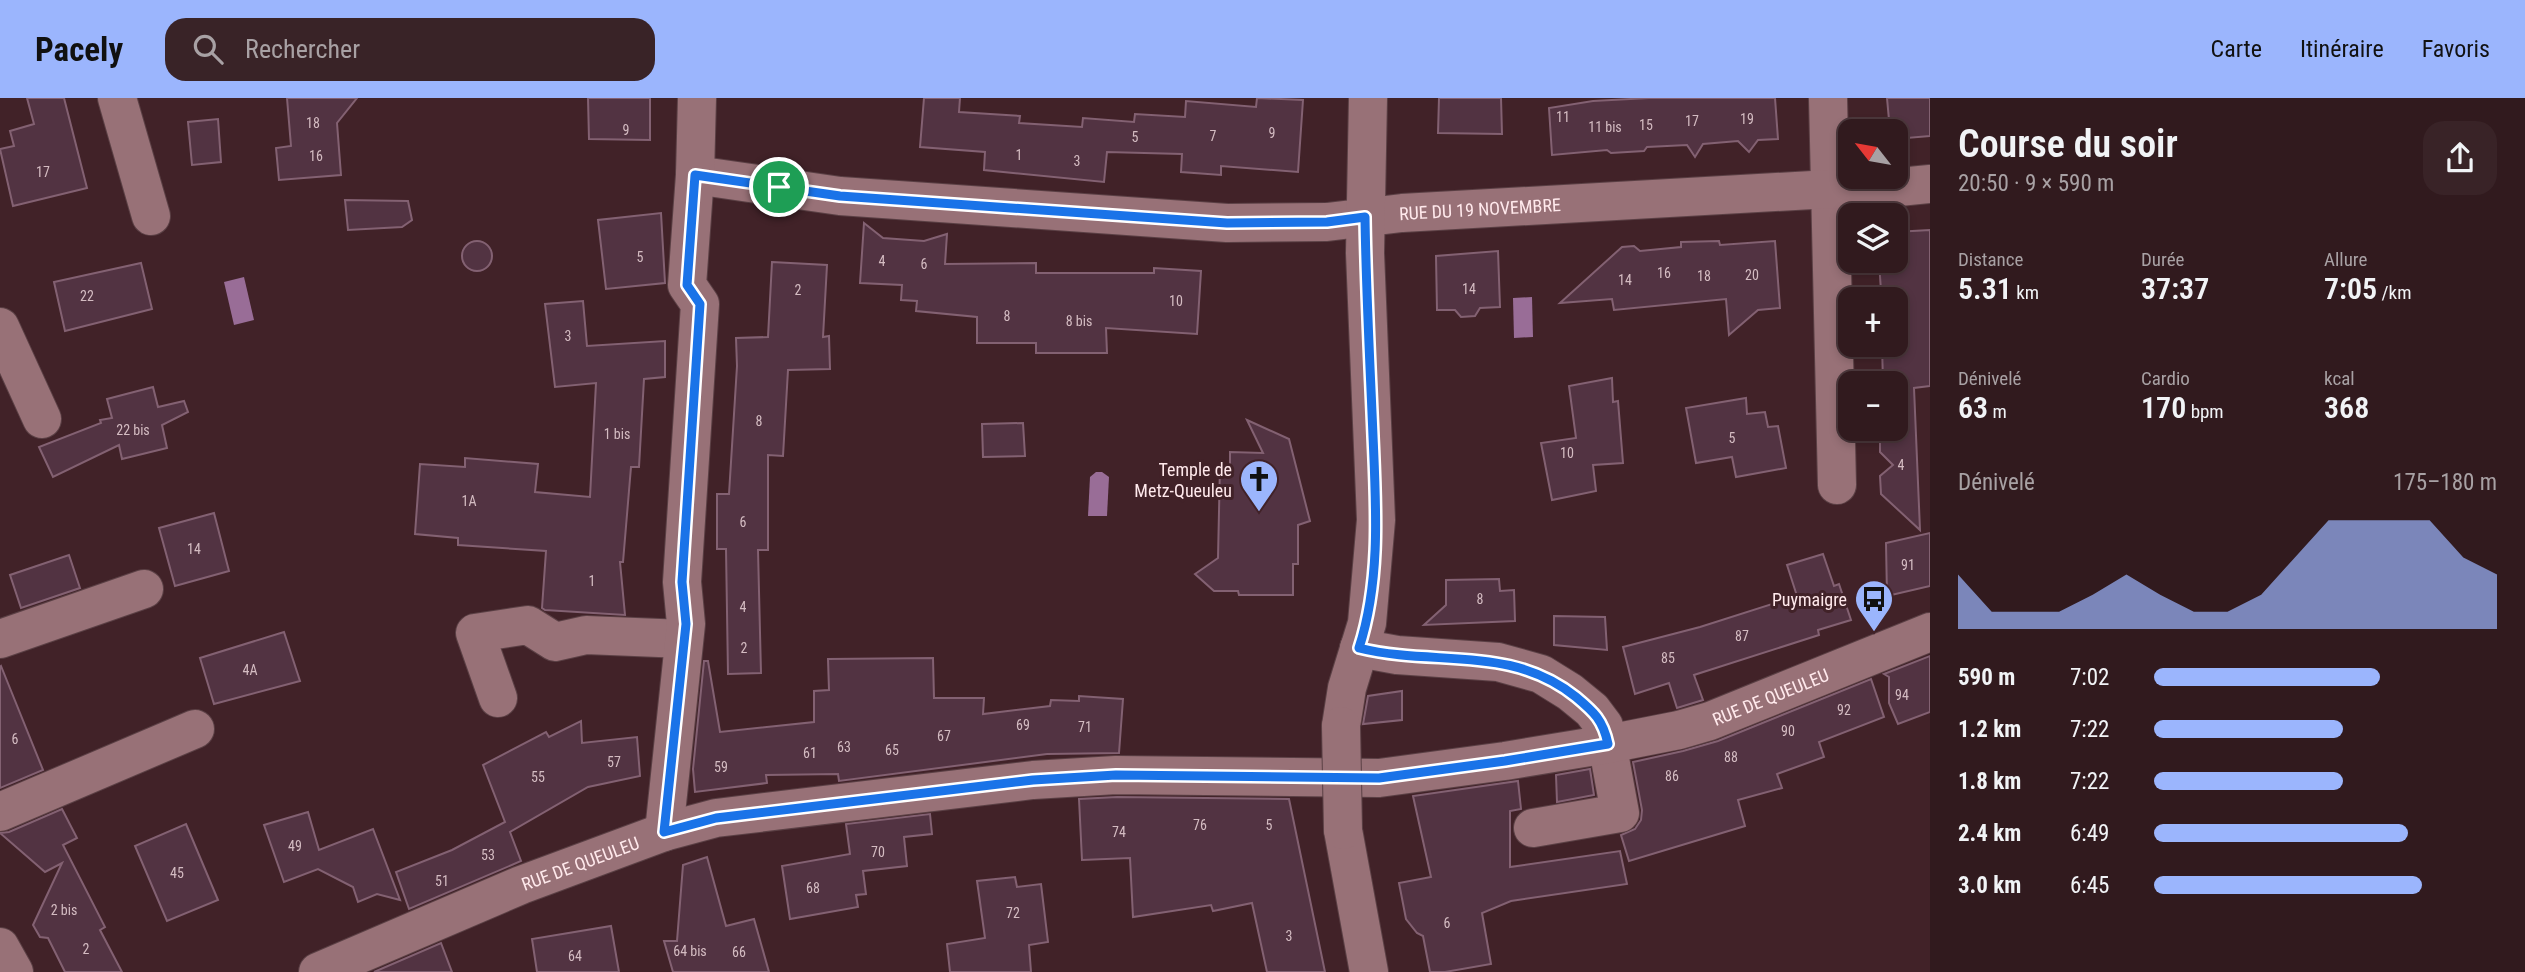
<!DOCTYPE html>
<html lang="fr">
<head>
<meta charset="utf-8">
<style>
	:root { --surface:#311a1e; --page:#392327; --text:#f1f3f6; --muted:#a8a1a4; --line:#4c383c; --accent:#9bb5fd }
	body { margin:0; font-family:"Roboto Condensed",sans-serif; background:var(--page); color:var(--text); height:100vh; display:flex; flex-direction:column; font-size:26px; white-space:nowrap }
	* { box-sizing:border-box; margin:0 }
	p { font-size:23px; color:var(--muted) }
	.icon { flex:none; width:38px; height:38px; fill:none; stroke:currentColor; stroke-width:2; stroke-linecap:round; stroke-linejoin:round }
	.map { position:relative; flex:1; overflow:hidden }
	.details { display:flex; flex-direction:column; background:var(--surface); width:595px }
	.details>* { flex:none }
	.needle { width:46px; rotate:301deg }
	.fabs { position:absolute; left:1838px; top:21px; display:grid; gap:14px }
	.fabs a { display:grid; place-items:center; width:70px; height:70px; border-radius:14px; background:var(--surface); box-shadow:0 4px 10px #0003,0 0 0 2px var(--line); font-size:35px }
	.pin { position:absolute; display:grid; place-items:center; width:60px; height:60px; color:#fff; margin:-30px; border:4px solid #fff; border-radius:50%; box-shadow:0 2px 7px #0007 }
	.round { display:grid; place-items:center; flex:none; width:74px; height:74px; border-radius:21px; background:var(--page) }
	.head { display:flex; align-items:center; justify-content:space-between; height:119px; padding:0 28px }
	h1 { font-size:38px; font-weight:600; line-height:52px }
	.stats { display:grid; grid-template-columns:repeat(3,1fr); gap:10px; height:119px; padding:7px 28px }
	.stats div { display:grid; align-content:center }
	.stats b { font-size:30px; font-weight:600 }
	.stats small { font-size:19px; font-weight:400 }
	.stats p { font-size:19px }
	.chart { height:196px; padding:14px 28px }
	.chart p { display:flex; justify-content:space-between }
	.chart svg { width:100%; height:126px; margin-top:7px; fill:var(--accent); opacity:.7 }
	ul { padding:0 28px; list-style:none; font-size:23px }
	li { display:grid; grid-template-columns:112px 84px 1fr; align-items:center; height:52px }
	li i { height:18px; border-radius:9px; background:var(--accent) }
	header { display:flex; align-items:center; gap:42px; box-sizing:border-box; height:98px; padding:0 35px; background:var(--accent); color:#111 }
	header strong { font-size:33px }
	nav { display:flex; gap:38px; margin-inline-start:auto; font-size:24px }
	.search { width:490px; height:63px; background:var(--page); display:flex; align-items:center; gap:18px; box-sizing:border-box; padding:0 24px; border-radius:21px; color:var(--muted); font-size:26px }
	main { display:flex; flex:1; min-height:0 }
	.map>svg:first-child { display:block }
</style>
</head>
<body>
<header>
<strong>Pacely</strong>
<div class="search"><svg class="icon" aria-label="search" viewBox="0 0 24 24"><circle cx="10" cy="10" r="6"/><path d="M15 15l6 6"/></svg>Rechercher</div>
<nav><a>Carte</a><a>Itinéraire</a><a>Favoris</a></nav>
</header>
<main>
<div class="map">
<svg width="1930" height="874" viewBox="0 0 1930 874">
	<rect width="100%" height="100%" fill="#412228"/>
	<!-- water -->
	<g fill="#996d97">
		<polygon points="244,179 254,222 234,227 224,184"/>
		<polygon points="1532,199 1533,239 1514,240 1513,200"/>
		<polygon points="1096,374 1102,374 1109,379 1107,418 1088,418 1090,379"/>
	</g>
	<!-- building -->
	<g fill="#523342" stroke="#836172" stroke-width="2">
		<polygon points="27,0 64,0 87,90 13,108 0,51 14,48 10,33 34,26"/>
		<polygon points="287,0 357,0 337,25 341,77 279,82 276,50 291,48"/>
		<polygon points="588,0 650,0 650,42 589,41"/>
		<polygon points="924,0 960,0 959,14 1020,18 1019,25 1082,29 1083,20 1134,24 1135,16 1185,19 1186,3 1256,9 1257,0 1303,2 1298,74 1221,68 1221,77 1181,74 1182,56 1107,54 1104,84 984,72 985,54 920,49"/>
		<polygon points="1439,0 1501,0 1502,36 1438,35"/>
		<polygon points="1649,0 1775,0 1778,41 1758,42 1749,54 1738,43 1703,46 1695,59 1687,47 1647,49 1644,53 1611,55 1607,52 1552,57 1549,10 1593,3"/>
		<polygon points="1887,0 1930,0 1930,38 1895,41 1895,33 1890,33"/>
		<polygon points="218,21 221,64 192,67 188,24"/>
		<polygon points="345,102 408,103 412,122 402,129 348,132"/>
		<polygon points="661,115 665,185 606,191 598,122"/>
		<polygon points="864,125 883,140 924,143 947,136 945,166 1036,165 1036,175 1154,175 1154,170 1201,173 1197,236 1106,230 1107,255 1036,255 1036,245 977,245 977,219 916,213 917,203 901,202 902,187 860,185"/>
		<polygon points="1930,132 1930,288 1914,290 1920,432 1881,396 1880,378 1893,367 1880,354 1880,337 1884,331 1895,331 1895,285 1883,285 1882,247 1895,247 1895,193 1881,193 1879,163 1895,163 1895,134"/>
		<circle cx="477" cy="158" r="15"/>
		<polygon points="1719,143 1720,147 1775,143 1780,210 1758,212 1729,237 1726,201 1614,212 1612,201 1560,205 1622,149 1634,148 1640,153 1681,149 1681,144"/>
		<polygon points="1498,153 1500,209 1480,210 1475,218 1461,219 1455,212 1437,212 1436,158"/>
		<polygon points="772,164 827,167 823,239 829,238 830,271 788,272 783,358 768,357 768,452 758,452 761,575 728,576 726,451 717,451 717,396 729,396 737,268 736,240 768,239"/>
		<polygon points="141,165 152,211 65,233 54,184"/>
		<polygon points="583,203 587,248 665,243 665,279 644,281 639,369 631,369 623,464 620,464 625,517 545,512 542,510 546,453 458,447 458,440 415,436 420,366 465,369 465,360 538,366 535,394 590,399 596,285 555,289 545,206"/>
		<polygon points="1612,280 1613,304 1618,303 1623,365 1593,367 1596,393 1552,402 1541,345 1576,340 1569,288"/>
		<polygon points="153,289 158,309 184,303 188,314 162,327 167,350 122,361 119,347 53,379 39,349 101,325 100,322 112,320 107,301"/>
		<polygon points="1746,300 1747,316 1765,314 1768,329 1778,328 1786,370 1736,379 1732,359 1696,365 1686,310"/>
		<polygon points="1247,322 1289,341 1310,423 1298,427 1298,466 1293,466 1293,497 1239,497 1238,493 1214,493 1195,476 1218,460 1220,367 1230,367 1230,354 1263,355"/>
		<polygon points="1023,325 1025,358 983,359 982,326"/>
		<polygon points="214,415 229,473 175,488 159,430"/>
		<polygon points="1930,435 1930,488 1887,498 1886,445"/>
		<polygon points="1823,456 1834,488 1839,486 1851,522 1818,532 1819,537 1694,577 1703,602 1677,610 1669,585 1635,596 1623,549 1700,529 1797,498 1787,467"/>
		<polygon points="69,457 80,490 21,510 10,477"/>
		<polygon points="1499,481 1500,493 1514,492 1515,523 1424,527 1446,507 1446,482"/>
		<polygon points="1554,518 1605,519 1607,552 1554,547"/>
		<polygon points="284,534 300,583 214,606 200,560"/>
		<polygon points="1930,558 1930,614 1898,626 1889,605 1889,579 1884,576"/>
		<polygon points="933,560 934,600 984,600 983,616 1050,608 1051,602 1079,603 1079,598 1123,601 1119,655 1047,656 839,683 838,676 766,677 767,685 695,694 693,671 704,563 708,563 720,634 814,624 814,593 829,592 828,561"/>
		<polygon points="1,568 43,672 0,690 0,569"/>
		<polygon points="1871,581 1884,619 1819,644 1824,659 1777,676 1782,690 1738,702 1745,728 1629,763 1621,737 1635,731 1641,722 1642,712 1633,664 1683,653 1718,643"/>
		<polygon points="1402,593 1402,622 1363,626 1368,598"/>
		<polygon points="581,623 582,645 637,639 640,678 588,689 510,734 521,763 409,811 396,774 452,752 505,724 483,667 546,634 549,639"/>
		<polygon points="1590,671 1594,697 1557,704 1556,677"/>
		<polygon points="1518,683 1521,711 1510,713 1510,769 1620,753 1627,786 1511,803 1482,815 1491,866 1445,874 1430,874 1423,838 1417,835 1406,821 1399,785 1431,779 1413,698"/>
		<polygon points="1117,699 1289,701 1325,874 1267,874 1252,805 1213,813 1211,807 1133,819 1130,760 1082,762 1079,701"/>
		<polygon points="62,711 77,740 63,747 105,829 100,832 122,874 65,874 48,840 40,839 33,827 62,765 45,774 0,735 9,734"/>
		<polygon points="308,714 319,752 373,731 400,802 377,796 358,804 353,789 318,771 284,784 264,727"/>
		<polygon points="930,716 932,736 904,739 907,768 863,773 866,796 856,797 858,809 790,821 782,768 850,756 846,726"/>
		<polygon points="186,726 218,802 167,823 135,748"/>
		<polygon points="707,759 726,828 754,821 769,874 673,874 664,843 677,843 683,767"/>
		<polygon points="1015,779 1017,789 1041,786 1048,844 1029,847 1031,874 950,874 947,846 985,840 977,783"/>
		<polygon points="611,828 619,874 537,874 532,841"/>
		<polygon points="441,845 452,874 374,874"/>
	</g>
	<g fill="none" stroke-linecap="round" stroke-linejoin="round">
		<defs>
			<g id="minor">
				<polyline points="117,0 151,118"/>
				<polyline points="1828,0 1837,387"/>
				<path id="s1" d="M695,77L840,98L1227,125L1327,124L1402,115L1830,91L1869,92L1930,86"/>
				<polyline points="0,229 42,321"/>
				<polyline points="0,541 144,491"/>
				<polyline points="1359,550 1397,557 1498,564 1541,576 1570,594 1592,612 1604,628 1620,715 1533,730"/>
				<polyline points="498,600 475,535 528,527 555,544 586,537 684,541"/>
				<polyline points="1341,628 1347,590 1367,525 1376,422 1365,155 1368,0"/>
				<polyline points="0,714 195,631"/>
				<polyline points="1343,732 1369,874"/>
				<polyline points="664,734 686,526 682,484 700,206 687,187 695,77 697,0"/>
				<polyline points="0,849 14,874"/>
				<path id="s2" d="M318,874L521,787L664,734L716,720L1033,682L1116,677L1379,680L1505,663L1608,646L1679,632L1710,623L1930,534"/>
			</g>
		</defs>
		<!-- minor casing -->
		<use href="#minor" stroke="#5b4045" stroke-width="40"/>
		<!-- minor -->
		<use href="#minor" stroke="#987177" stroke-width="38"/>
		<defs>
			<polyline id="minor-bridge" points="1341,628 1343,732"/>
		</defs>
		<!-- minor-bridge casing -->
		<use href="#minor-bridge" stroke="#5b4045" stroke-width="40" stroke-linecap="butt"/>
		<!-- minor-bridge -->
		<use href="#minor-bridge" stroke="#987177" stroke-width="38"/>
	</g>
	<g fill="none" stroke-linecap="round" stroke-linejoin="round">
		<defs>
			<path id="route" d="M695,77L840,98L1227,125L1327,124L1365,119C1366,192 1370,265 1373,338C1376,408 1381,482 1359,550C1435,569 1510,546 1576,599C1594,614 1603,622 1608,646L1505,663L1379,680L1116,677L1033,682L716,720L664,734L686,526L682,484L700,206L687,187Z"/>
		</defs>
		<!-- route casing -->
		<use href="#route" stroke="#fff" stroke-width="14"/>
		<!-- route -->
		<use href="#route" stroke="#1a73e8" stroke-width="9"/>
	</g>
	<!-- icons -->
	<defs>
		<symbol id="church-pin" viewBox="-11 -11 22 30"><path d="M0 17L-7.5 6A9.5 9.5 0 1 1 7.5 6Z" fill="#9bb5fd" stroke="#412228"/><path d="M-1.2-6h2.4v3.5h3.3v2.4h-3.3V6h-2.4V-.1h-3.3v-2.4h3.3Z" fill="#111"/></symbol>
		<symbol id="bus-pin" viewBox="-11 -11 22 30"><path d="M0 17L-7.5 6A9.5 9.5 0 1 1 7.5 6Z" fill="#9bb5fd" stroke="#412228"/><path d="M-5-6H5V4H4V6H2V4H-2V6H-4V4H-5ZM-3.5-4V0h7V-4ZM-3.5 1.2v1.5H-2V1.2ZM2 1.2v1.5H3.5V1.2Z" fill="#111"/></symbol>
	</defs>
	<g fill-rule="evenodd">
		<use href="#church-pin" x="1237" y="359" width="44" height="60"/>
		<use href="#bus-pin" x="1852" y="479" width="44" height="60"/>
	</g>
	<g text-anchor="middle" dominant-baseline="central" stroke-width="6" stroke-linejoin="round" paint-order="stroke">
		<!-- number labels -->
		<g font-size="14" fill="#d4bcc2">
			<text x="1563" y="19">11</text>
			<text x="1747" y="21">19</text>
			<text x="1692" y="23">17</text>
			<text x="313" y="25">18</text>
			<text x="1646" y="27">15</text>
			<text x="1605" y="29">11 bis</text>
			<text x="626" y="32">9</text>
			<text x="1272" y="35">9</text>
			<text x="1213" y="38">7</text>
			<text x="1135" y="39">5</text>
			<text x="1019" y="57">1</text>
			<text x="316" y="58">16</text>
			<text x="1077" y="63">3</text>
			<text x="43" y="74">17</text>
			<text x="640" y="159">5</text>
			<text x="882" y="163">4</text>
			<text x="924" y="166">6</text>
			<text x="1664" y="175">16</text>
			<text x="1752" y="177">20</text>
			<text x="1704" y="178">18</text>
			<text x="1625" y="182">14</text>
			<text x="1469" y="191">14</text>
			<text x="798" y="192">2</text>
			<text x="87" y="198">22</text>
			<text x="1176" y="203">10</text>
			<text x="1007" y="218">8</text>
			<text x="1079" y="223">8 bis</text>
			<text x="568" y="238">3</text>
			<text x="759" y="323">8</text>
			<text x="133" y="332">22 bis</text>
			<text x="617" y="336">1 bis</text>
			<text x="1732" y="340">5</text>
			<text x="1567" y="355">10</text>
			<text x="1901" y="367">4</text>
			<text x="469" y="403">1A</text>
			<text x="743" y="424">6</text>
			<text x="194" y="451">14</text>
			<text x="1908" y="467">91</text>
			<text x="592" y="483">1</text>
			<text x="1480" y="501">8</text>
			<text x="743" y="509">4</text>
			<text x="1742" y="538">87</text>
			<text x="744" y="550">2</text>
			<text x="1668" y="560">85</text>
			<text x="250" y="572">4A</text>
			<text x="1902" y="597">94</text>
			<text x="1844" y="612">92</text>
			<text x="1023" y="627">69</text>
			<text x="1085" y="629">71</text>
			<text x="1788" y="633">90</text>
			<text x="944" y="638">67</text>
			<text x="15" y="641">6</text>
			<text x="844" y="649">63</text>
			<text x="892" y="652">65</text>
			<text x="810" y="655">61</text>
			<text x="1731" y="659">88</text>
			<text x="614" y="664">57</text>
			<text x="721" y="669">59</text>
			<text x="1672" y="678">86</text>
			<text x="538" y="679">55</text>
			<text x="1200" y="727">76</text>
			<text x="1269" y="727">5</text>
			<text x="1119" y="734">74</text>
			<text x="295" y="748">49</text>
			<text x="878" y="754">70</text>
			<text x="488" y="757">53</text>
			<text x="177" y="775">45</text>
			<text x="442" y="783">51</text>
			<text x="813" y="790">68</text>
			<text x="64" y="812">2 bis</text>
			<text x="1013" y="815">72</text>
			<text x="1447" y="825">6</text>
			<text x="1289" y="838">3</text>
			<text x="86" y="851">2</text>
			<text x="690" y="853">64 bis</text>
			<text x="739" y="854">66</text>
			<text x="575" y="858">64</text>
		</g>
		<!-- street labels -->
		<g font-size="18" fill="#ffe9ec" stroke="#412228">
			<text stroke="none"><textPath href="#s1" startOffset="788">RUE DU 19 NOVEMBRE</textPath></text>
			<text stroke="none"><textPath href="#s2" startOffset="1494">RUE DE QUEULEU</textPath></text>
			<text stroke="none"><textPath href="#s2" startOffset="284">RUE DE QUEULEU</textPath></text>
		</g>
		<!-- poi labels -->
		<g font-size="18" fill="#ffe9ec" stroke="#412228" text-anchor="end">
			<text x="1232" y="371">Temple de<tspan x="1232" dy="21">Metz-Queuleu</tspan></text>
			<text x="1847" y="501">Puymaigre</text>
		</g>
	</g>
</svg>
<div class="fabs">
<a><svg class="needle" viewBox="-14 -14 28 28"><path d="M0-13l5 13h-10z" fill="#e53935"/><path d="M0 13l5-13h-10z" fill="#a8a1a4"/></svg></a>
<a><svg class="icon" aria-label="layers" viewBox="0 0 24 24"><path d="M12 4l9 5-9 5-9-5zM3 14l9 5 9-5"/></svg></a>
<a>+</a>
<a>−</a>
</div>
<div class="pin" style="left:779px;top:89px;background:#1e9e55"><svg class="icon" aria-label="arrive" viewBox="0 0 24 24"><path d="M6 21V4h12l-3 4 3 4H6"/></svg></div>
</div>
<section class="details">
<div class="head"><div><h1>Course du soir</h1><p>20:50 · 9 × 590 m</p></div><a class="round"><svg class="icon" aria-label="share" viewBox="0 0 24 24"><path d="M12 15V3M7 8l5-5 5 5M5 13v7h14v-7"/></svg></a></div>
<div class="stats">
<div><p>Distance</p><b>5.31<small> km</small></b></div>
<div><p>Durée</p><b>37:37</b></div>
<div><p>Allure</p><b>7:05<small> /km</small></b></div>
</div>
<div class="stats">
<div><p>Dénivelé</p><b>63<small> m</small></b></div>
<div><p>Cardio</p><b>170<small> bpm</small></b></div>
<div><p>kcal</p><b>368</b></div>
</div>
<div class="chart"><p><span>Dénivelé</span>175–180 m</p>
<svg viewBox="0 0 160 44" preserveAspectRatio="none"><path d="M0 44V25L10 38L20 38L30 38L40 32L50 25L60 32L70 38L80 38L90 32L100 19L110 6L120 6L130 6L140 6L150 19L160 25V44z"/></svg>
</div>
<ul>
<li><b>590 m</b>7:02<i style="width:66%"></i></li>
<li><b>1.2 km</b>7:22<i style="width:55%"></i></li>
<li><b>1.8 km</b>7:22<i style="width:55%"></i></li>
<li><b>2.4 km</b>6:49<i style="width:74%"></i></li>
<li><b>3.0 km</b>6:45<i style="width:78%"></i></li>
</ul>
</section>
</main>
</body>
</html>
